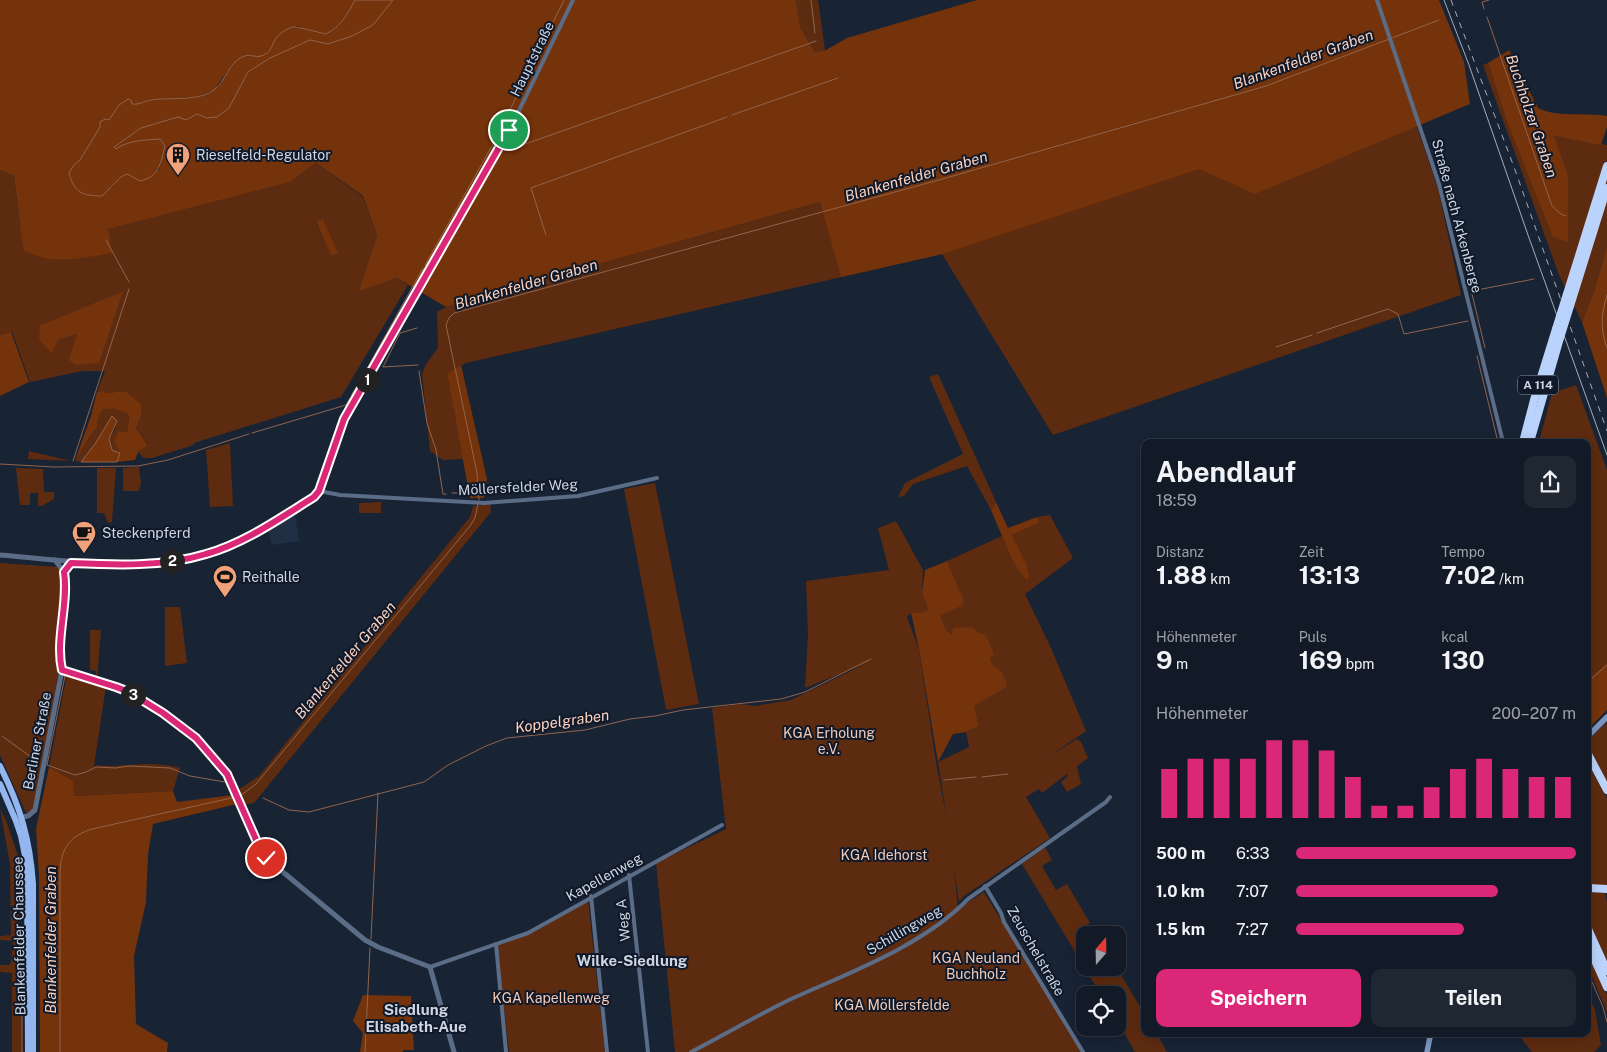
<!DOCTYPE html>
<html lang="de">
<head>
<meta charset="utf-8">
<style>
	:root { --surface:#121a27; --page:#1f2733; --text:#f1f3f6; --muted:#9ca1a7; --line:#313844; --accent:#db2777 }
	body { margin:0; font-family:"Public Sans",sans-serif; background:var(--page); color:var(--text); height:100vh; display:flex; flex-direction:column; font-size:19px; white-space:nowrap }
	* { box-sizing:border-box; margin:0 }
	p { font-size:16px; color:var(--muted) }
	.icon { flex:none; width:28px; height:28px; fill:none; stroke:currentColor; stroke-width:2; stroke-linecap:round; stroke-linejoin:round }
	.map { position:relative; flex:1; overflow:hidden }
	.details { position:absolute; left:1141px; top:439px; width:450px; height:598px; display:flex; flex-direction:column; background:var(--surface); border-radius:10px; box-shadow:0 2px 12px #0003,0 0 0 1px var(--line) }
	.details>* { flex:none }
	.needle { width:32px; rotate:20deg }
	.tools { position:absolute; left:1076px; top:926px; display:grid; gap:10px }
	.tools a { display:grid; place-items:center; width:50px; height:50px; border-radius:10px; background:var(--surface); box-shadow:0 2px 12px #0003,0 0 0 1px var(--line); font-size:25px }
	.pin { position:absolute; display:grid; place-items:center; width:42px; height:42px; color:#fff; margin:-21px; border:2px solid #fff; border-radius:50%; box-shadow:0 1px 5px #0007 }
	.km { position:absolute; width:25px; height:25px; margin:-12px; border-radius:50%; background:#222; color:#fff; font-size:14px; line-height:25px; text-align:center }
	.round { display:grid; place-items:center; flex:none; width:52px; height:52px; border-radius:10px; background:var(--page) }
	.headline { display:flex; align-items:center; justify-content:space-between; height:85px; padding:0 15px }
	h1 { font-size:28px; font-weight:700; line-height:38px }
	.metrics { display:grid; grid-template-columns:repeat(3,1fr); gap:8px; height:85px; padding:5px 15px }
	.metrics div { display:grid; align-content:center }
	.metrics b { font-size:25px; font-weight:700 }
	.metrics small { font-size:14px; font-weight:400 }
	.metrics p { font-size:14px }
	.chart { height:140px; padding:10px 15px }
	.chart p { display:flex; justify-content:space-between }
	.chart svg { width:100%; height:90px; margin-top:5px; stroke:var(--accent); stroke-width:6 }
	.action { display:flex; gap:10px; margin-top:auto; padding:10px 15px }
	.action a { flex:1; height:58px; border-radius:10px; background:var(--accent); color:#fff; font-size:20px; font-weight:700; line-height:58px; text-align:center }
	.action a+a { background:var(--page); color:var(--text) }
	ul { padding:0 15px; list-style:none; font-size:16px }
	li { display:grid; grid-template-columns:80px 60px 1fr; align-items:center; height:38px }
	li i { height:12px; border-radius:6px; background:var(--accent) }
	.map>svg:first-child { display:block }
</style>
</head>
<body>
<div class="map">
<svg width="1607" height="1052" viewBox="0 0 1607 1052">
	<rect width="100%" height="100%" fill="#182334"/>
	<!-- built -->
	<polygon fill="#212f45" points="295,514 299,541 272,545 269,531"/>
	<!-- green -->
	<g fill="#5d2b10" fill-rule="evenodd">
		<polygon points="796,0 818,0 825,50 815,52 800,27"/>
		<polygon points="1488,63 1506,119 1554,237 1568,175 1553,136 1607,145 1607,246 1594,291 1582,322 1559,275 1483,65"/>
		<polygon points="1413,115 1438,189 1461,295 1053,435 942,254 466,363 447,374 463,459 443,460 430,451 422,374 426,364 438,348 437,312 446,307 820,202 824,216"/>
		<path d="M316,163L363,197L377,235L360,290L397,278L408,285L341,397L194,443V445L152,458H144L138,452L148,444L136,428L141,416L125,391L107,393L103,391L97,392L105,371H82L30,382L12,332L0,335V170L14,176L23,250L291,182ZM323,220L337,253L331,256L316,223ZM123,291L77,334L58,340L52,353L40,325Z"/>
		<polygon points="938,374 996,502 991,510 967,466 913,484 904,496 898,497 905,483 963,454 929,377"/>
		<polygon points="1576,385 1607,470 1607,663 1588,679 1588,442 1539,442 1552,393"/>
		<path d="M110,407L119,409L129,415L127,433L120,453L112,450L109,440L116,427L112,416L95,444L81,462L75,461C83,450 88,436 97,428L98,419L102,410Z"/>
		<polygon points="230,443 233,506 210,507 206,450"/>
		<polygon points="29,451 71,461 28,459"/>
		<polygon points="139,467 141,483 139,491 123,491 123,468"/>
		<polygon points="16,468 43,469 44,492 54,492 54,499 42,506 38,506 38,493 30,493 30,505 20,505"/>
		<polygon points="97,468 116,468 112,522 108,523 104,513 97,513"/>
		<polygon points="655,483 699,704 666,710 624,489"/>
		<polygon points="381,502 381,513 359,513 359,503"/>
		<polygon points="490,504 491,512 254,803 244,805 238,790 259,776 470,517 473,506"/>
		<polygon points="1050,515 1073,558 1025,594 1051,648 1086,731 1051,755 1077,739 1081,742 1088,758 1077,766 1081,784 1067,792 1061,782 1068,776 1067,774 1042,793 1039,789 1026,797 1050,838 964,896 959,902 954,869 958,909 984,892 1082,1052 675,1052 656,863 726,829 712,708 741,704 755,706 791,700 865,664 805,688 808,634 806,581 889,570 878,528 896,521 923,570 922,593 928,609 922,613 911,613 907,617 919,649 936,762 947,820 938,762 969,747 966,732 979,726 973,706 1005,688 993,667 979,633 972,627 964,628 952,635 946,630 940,615 964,600 947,561 1002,536 1012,560 1026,563 1012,535 1039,523 1037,517"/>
		<polygon points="0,563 58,567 64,579 59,671 34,809 26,813 0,755"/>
		<polygon points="165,607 180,607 187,663 165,666"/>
		<polygon points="90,630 101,630 97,679 95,679 96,671 90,670"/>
		<path d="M67,674L106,686L94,766C101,765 107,766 114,766C136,764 159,762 180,768L173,791L73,796L49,767Z"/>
		<path d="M1607,722V784C1602,773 1584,750 1590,740C1593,733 1601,728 1607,722Z"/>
		<polygon points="1588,764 1607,798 1607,887 1588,886"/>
		<polygon points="0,808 7,823 18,856 23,1052 12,1052 12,973 0,972 0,965 9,965 11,963 13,941 0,940 0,936 11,935 10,864"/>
		<polygon points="1045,847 1052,860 1042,866 1056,890 1067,884 1090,923 1080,930 1085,938 1085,968 1117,968 1145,1015 1145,1032 1156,1033 1167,1052 1135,1052 1118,1022 1118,995 1101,995 1022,864"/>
		<polygon points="1588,891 1605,893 1607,903 1607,965 1588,922"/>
		<polygon points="588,900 605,1052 509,1052 497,945 534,932"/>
		<polygon points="1588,952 1607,995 1607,1015 1606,1009 1588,968"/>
		<polygon points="1588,993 1595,1010 1601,1045 1594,1052 1532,1052 1521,1038 1514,1036 1512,1033 1588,1032"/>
	</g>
	<!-- forest -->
	<g fill="#74330b">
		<path d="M0,0H355C347,15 341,25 326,34L309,31L297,26L262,57L259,58L249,55L241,57L231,66L214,90L197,97L149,100L135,105H119L109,120L100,127L80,160L73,166L110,189L121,177L127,174L159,170L165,146L116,149L114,147L141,128L178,117L197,114L207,118L229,108L248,72L270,58L310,40L329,44L340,40L393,0H796L800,27L815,52L826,50L847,38L977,0H1439L1464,62L1470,104L1255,194L1199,169L943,254L841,277L820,202L446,307L397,278L359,291L377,235L363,196L316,163L291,182L108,229L112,253C83,258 50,266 23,250L14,176L0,170Z"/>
		<path d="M1509,50L1538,108C1557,118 1585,112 1607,116V127L1601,145L1554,136L1568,175V242L1553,237L1506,119L1488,63Z"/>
		<polygon points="323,219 338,253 331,256 316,222"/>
		<polygon points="1607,246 1607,398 1582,322 1594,291"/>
		<polygon points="123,291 99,363 76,365 69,360 77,334 58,340 52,354 39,339 40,325"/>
		<polygon points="11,332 29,382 0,396 0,335"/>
		<polygon points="461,365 487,479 484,498 470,498 447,374"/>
		<path d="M103,391L107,393L125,391L141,404V416L136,428L148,445L138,452L135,460L117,462L120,452L114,441L119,431L127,433L129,415C119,409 114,407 102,410L98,419L97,428C88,436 83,450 75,461L91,416L97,392Z"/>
		<polygon points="996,502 1008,528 1037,517 1039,523 1012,535 1026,563 1029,578 1026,580 1012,560 991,510"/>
		<polygon points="947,561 964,600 961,606 940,615 946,630 952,635 953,628 972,627 979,633 985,634 994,654 990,658 993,666 1000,670 1007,682 1005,688 974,706 979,726 966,732 953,734 938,762 919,649 911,613 922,613 928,609 922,593 925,570"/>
		<polygon points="1607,663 1607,710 1588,729 1588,679"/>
		<polygon points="49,767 73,781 74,796 173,791 177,802 233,795 237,804 153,824 148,854 146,902 134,956 136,1024 168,1043 167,1052 40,1052 39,875 36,829"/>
		<polygon points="363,995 411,996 414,1050 403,1050 403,1052 360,1052 363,1033 353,1021"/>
	</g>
	<!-- water -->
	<g fill="#76340d" stroke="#91654d">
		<path d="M355,0H393L373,25L352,36L328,44L310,40L270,58L248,72L229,108L217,117L207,118L197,114L186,120L178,117L141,128L114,147L116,149C129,140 145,140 160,139L165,146C161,163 159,177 140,181L127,174L121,177L102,196C83,196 74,193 69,173L73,166L80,160L100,127V122L105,119L109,120L119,105L128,99L131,100L132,104C139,105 144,101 151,100C169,97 200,102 215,89C226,80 228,64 242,57C252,52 256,61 267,53C273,48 272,43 277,37C280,33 288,28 293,27C295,26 321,33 326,34C341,26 347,15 355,0Z"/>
		<polygon points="112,416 117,421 109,439 112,450 120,453 117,462 81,462 95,444"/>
	</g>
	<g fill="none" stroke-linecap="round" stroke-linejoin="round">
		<!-- stream -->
		<g stroke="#91654d" stroke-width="1">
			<polyline points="811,0 815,33"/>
			<polyline points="1484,9 1482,2 1489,0"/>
			<polyline points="1487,17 1552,206 1561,214 1566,216"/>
			<polyline points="732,115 838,78"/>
			<polyline points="499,132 564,0"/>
			<polyline points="517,147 816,41"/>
			<polyline points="511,149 514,148"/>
			<polyline points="546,235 531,188 727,117"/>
			<polyline points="106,240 129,282"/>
			<polyline points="425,265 497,137"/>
			<polyline points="1474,290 1472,294 1485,348"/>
			<polyline points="1477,290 1534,279"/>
			<path d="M1607,295C1601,314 1600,329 1607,348"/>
			<polyline points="417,328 400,333 383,367 418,365"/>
			<polyline points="1317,333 1388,309 1398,314 1404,334 1468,321"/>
			<polyline points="1276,347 1312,335"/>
			<polyline points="1477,356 1498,442"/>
			<polyline points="419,371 427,423 436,450 443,494 446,494"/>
			<polyline points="364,374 423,268"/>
			<polyline points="351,396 361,379"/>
			<polyline points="252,433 346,405 350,398"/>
			<polyline points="73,461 129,289"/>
			<polyline points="0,464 54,467 138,466 168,460 249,434"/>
			<polyline points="452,493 466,493"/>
			<polyline points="479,500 477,473 446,325 449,318 454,313 946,178 1266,86 1439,20"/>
			<polyline points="1588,682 1607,665"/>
			<polyline points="2,736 39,763"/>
			<polyline points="47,765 75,775 86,772 96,767 116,768 129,766 170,768 190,776 225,782"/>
			<polyline points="47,765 65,676 70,675"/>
			<polyline points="982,777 1008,774"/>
			<polyline points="944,780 976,777"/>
			<polyline points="240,796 256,784 470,526 475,518 478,504"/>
			<polyline points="263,798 289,810 309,812 424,782 448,765 486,746 507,738 585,730 630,719 655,716 683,710 781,699 805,692 871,659"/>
			<polyline points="371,939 378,793"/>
			<polyline points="1588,973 1603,1007 1607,1022"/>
			<polyline points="22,1052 22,975"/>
			<path d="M60,1052V872C61,848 70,836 92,829L236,797"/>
			<polyline points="365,1052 370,948"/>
		</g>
		<!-- minor -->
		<g stroke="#5b6c87" stroke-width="4">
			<polyline points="573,0 509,131 345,419 319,491 340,495 484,503 578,496 657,478"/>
			<polyline points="1377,0 1439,184 1503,442"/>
			<polyline points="629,875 648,1052"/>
			<polyline points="985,886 1001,913 1004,922 1083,1052"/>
			<polyline points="591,896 607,1052"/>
			<polyline points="496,944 506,1052"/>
			<polyline points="430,967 528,933 722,825"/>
			<path d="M691,1052C724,1035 756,1016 789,1000C848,973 923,946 968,899L1106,802L1110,797"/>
		</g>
		<!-- tertiary -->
		<g stroke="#5b6c87" stroke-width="5">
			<path d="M0,555C67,560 138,573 204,555C241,545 282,517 315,497L319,491"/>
			<polyline points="62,670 116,687 129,692 163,713 196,738 227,774 261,851 266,858 365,940 378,947 430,967 454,1052"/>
			<polyline points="22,817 28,816 35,810 62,670 61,633 65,577 64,572 55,560"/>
		</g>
		<!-- secondary -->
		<g stroke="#7b96c1" stroke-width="5.5">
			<polyline points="1588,736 1607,717"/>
			<polyline points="1427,1052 1431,1032"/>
		</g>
		<!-- primary -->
		<g stroke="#93b6ee" stroke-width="6">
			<path d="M0,766C20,806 30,839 33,884V1052"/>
			<polyline points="0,784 16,821 21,836 27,866 28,1052"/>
		</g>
		<!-- motorway -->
		<g stroke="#bad3fc" stroke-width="8">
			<polyline points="1567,294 1607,166"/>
			<polyline points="1570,306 1607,188"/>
			<polyline points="1523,442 1534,400 1556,329"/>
			<polyline points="1530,442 1560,338"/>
			<polyline points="1588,754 1607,790"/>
			<polyline points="1588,888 1607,889"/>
			<polyline points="1588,929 1607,971"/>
			<polyline points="1588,945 1607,987"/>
		</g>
		<!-- tram -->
		<polyline stroke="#a5adba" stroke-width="1" points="1444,0 1469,65 1528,235 1607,455"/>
		<!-- rail -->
		<polyline stroke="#a5adba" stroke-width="1" stroke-dasharray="6 6" stroke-linecap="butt" points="1451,0 1514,167 1607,431"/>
		<!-- motorway-bridge -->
		<g stroke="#bad3fc" stroke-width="8">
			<polyline points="1556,329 1567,294"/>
			<polyline points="1560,338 1570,306"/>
		</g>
	</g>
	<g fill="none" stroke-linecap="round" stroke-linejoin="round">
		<defs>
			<path id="route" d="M266,858L261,851L227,774L196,738L163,713L129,692L116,687L62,670C55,639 69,603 64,572L71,563C115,565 164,567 206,554C245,543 280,518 314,497L319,491L344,419L509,130"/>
		</defs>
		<!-- route casing -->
		<use href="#route" stroke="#fff" stroke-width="10"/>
		<!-- route -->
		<use href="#route" stroke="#db2777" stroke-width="6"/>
	</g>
	<!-- icons -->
	<defs>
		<symbol id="building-pin" viewBox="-11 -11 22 30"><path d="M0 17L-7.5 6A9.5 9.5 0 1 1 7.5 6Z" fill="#f1a27b" stroke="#0f1929"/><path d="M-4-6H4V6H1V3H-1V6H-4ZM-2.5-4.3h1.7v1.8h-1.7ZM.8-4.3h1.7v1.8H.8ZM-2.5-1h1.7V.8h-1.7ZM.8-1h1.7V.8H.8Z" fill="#111"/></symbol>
		<symbol id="cafe-pin" viewBox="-11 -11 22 30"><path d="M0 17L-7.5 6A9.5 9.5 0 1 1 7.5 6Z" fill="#f1a27b" stroke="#0f1929"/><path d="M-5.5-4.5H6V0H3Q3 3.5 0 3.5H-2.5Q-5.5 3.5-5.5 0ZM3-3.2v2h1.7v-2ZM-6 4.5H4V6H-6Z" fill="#111"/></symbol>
		<symbol id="stadium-pin" viewBox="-11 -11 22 30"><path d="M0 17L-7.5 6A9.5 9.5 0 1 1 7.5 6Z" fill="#f1a27b" stroke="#0f1929"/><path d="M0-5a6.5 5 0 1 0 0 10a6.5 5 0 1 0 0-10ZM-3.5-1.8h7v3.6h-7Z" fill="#111"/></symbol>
	</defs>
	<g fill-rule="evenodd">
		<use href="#building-pin" x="164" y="141" width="28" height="38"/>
		<use href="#cafe-pin" x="70" y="519" width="28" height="38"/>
		<use href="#stadium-pin" x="211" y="563" width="28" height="38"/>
	</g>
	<g text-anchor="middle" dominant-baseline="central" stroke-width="4" stroke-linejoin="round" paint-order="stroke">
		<!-- shield labels -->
		<rect fill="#0f1929" stroke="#959daa" stroke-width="1" x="1518" y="375.5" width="40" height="19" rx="4"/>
		<g font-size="12" font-weight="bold" fill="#cfd6e2">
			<text x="1538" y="385">A 114</text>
		</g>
		<!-- street labels -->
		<g font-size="14" fill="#cfd6e2" stroke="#0f1929">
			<text transform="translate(532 59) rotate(-64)">Hauptstraße</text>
			<text transform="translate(1457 216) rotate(75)">Straße nach Arkenberge</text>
			<text transform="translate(518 487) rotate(-3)">Möllersfelder Weg</text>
			<text transform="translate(37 741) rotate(-79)">Berliner Straße</text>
			<text transform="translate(604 877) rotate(-29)">Kapellenweg</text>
			<text transform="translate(623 920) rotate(-96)">Weg A</text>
			<text transform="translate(904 930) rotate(-30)">Schillingweg</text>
			<text transform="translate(19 936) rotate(-91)">Blankenfelder Chaussee</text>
			<text transform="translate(1036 951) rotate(60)">Zeuschelstraße</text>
		</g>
		<!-- poi labels -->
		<g font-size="14" fill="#cfd6e2" stroke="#0f1929" text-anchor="start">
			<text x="196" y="155">Rieselfeld-Regulator</text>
			<text x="102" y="533">Steckenpferd</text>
			<text x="242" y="577">Reithalle</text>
		</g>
		<!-- park labels -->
		<g font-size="14" fill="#f3cab7" stroke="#0f1929">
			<text x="829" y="733">KGA Erholung<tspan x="829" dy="16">e.V.</tspan></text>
			<text x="884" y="855">KGA Idehorst</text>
			<text x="976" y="958">KGA Neuland<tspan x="976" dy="16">Buchholz</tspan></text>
			<text x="551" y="998">KGA Kapellenweg</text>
			<text x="892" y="1005">KGA Möllersfelde</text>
		</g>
		<!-- water labels -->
		<g font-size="15" font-style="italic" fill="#fbd1be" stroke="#0f1929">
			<text transform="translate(1303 59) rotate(-20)">Blankenfelder Graben</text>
			<text transform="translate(1532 116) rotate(71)">Buchholzer Graben</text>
			<text transform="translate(916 176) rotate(-16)">Blankenfelder Graben</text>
			<text transform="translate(526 284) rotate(-16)">Blankenfelder Graben</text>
			<text transform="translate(345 660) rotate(-50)">Blankenfelder Graben</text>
			<text transform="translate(562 721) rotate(-8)">Koppelgraben</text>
			<text transform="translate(50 940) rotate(-90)">Blankenfelder Graben</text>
		</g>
		<!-- neighbourhood labels -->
		<g font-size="15" font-weight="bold" fill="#cfd6e2" stroke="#0f1929">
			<text x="632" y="960">Wilke-Siedlung</text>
			<text x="416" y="1009">Siedlung<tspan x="416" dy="17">Elisabeth-Aue</tspan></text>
		</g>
	</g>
</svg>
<div class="tools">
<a><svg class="needle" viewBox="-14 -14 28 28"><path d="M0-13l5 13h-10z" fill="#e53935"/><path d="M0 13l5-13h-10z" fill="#9ca1a7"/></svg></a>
<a><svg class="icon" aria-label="locate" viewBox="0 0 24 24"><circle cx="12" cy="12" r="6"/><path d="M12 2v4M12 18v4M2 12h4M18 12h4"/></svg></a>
</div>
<div class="pin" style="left:509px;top:130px;background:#1e9e55"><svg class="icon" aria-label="arrive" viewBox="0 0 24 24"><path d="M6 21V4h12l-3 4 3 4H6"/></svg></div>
<div class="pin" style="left:266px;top:858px;background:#d93025"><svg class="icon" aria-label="check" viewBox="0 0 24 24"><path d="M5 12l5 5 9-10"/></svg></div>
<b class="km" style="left:367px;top:380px">1</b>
<b class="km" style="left:172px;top:561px">2</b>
<b class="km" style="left:133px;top:695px">3</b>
<section class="details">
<div class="headline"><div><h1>Abendlauf</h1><p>18:59</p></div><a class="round"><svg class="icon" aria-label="share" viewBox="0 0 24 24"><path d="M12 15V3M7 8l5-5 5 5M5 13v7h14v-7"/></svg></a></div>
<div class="metrics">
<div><p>Distanz</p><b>1.88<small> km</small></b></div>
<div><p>Zeit</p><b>13:13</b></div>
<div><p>Tempo</p><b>7:02<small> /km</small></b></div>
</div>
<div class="metrics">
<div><p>Höhenmeter</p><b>9<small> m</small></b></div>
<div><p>Puls</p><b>169<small> bpm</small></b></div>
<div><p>kcal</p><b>130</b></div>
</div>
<div class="chart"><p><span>Höhenmeter</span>200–207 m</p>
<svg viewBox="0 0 160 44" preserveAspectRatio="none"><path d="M5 44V20M15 44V15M25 44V15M35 44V15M45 44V6M55 44V6M65 44V11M75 44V24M85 44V38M95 44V38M105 44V29M115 44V20M125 44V15M135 44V20M145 44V24M155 44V24"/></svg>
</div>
<ul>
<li><b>500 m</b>6:33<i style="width:100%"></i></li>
<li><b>1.0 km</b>7:07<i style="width:72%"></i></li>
<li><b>1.5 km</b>7:27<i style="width:60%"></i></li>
</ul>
<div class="action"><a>Speichern</a><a>Teilen</a></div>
</section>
</div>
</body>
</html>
